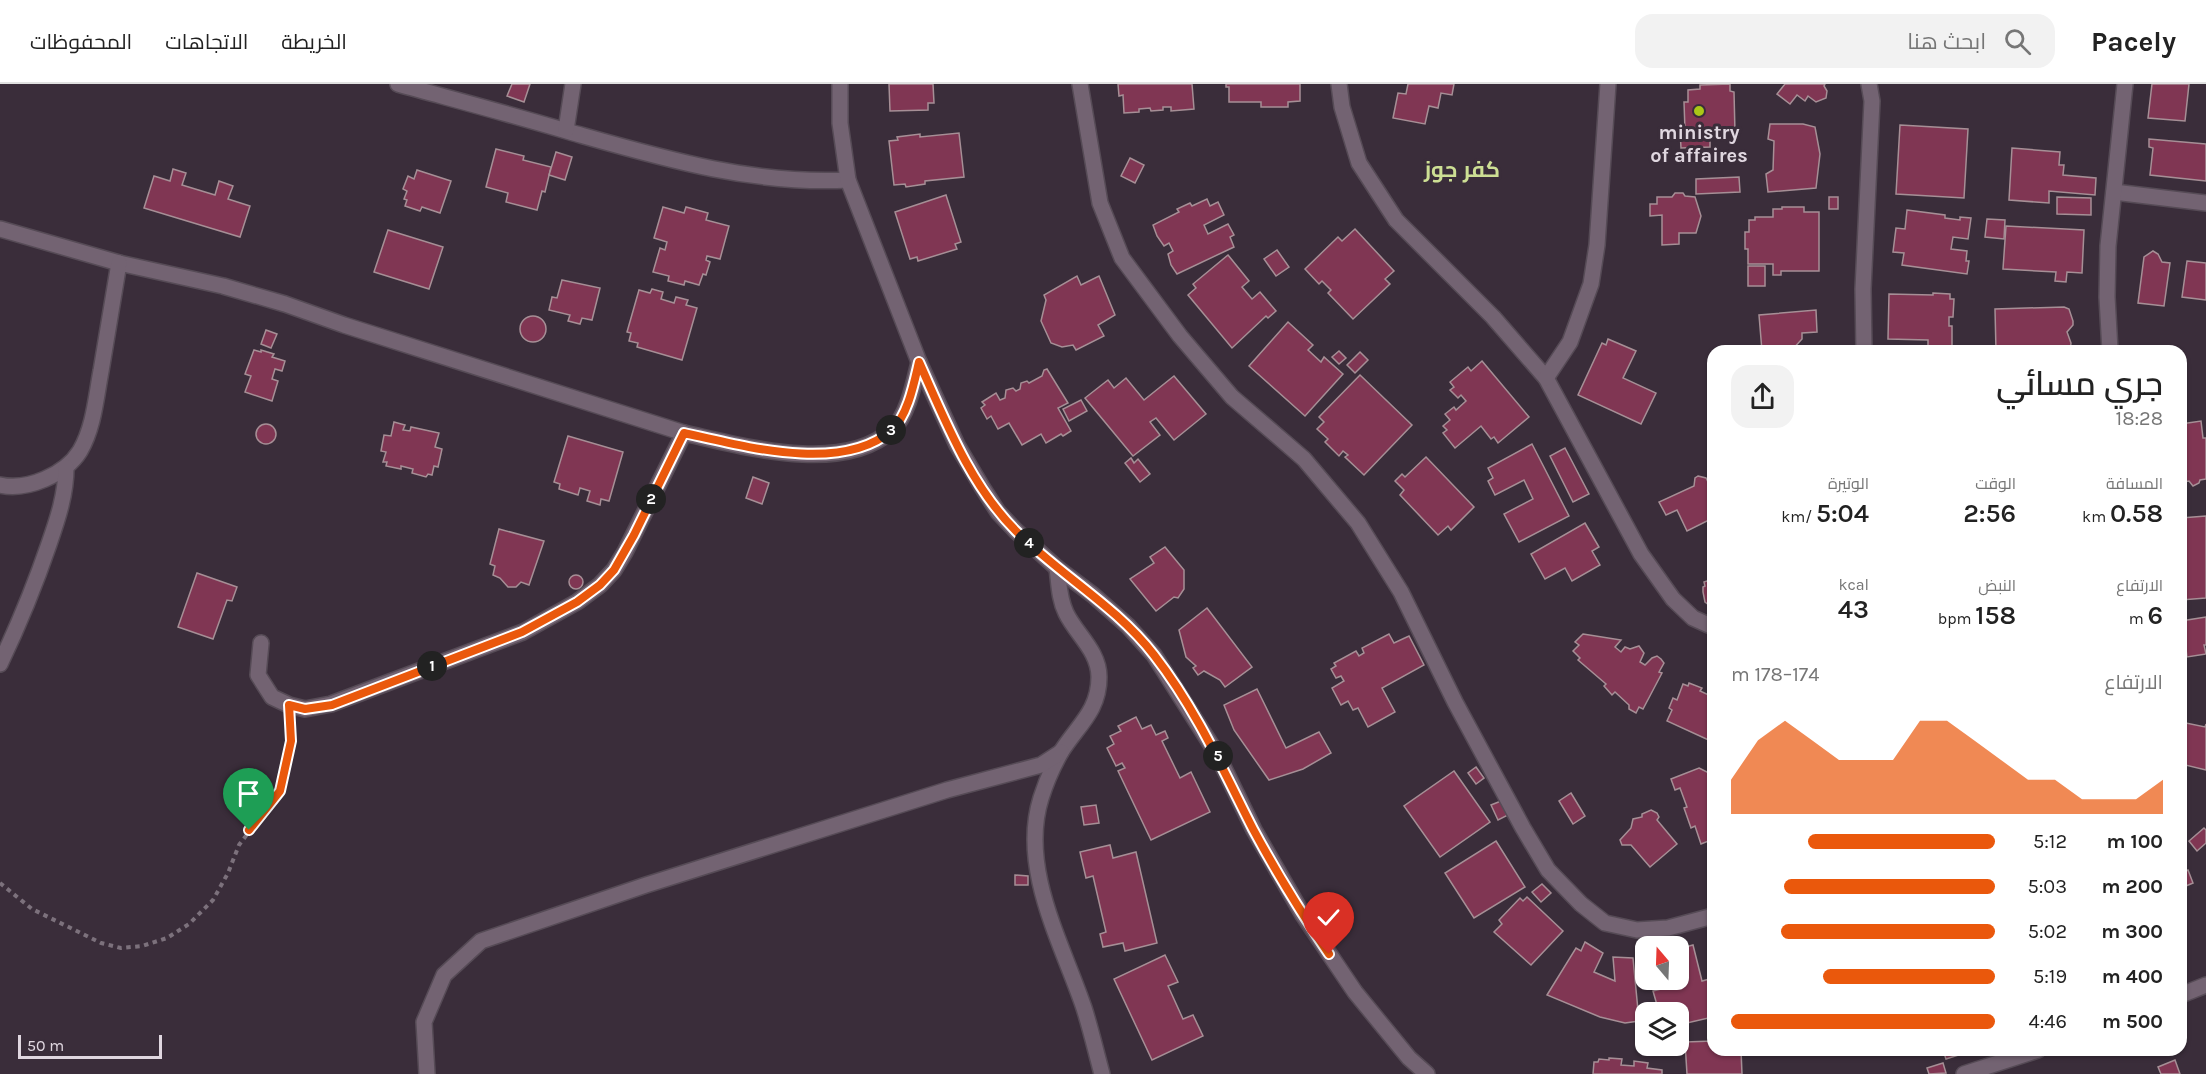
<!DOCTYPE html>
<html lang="ar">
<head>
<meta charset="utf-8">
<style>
	:root { --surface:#fff; --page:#f2f2f2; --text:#222; --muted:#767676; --line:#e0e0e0; --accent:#ea580c }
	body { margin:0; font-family:Karla,Cairo,sans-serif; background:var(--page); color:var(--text); direction:rtl; height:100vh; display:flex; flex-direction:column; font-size:22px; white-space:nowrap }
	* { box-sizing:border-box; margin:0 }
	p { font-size:20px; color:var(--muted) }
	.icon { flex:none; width:33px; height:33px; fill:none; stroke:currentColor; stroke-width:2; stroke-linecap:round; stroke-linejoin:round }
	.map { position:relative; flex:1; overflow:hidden; direction:ltr }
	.panel { position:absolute; left:1707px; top:261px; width:480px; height:711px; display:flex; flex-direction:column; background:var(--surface); border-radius:18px; box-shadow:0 2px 4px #0004; direction:rtl }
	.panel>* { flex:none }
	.needle { width:39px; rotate:341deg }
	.tools { position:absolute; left:1635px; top:852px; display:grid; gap:12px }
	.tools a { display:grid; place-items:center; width:54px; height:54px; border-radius:12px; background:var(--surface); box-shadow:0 2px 4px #0004; font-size:30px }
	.scale { position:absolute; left:18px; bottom:15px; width:144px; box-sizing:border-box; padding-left:6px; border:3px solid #e0d7e0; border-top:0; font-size:16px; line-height:21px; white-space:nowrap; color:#e0d7e0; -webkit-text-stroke:4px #3a2d3a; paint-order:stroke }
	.pin { position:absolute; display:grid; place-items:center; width:51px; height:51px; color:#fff; margin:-62px -26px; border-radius:50% 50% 50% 0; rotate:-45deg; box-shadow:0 0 6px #0007 }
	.pin .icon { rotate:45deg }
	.km { position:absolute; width:30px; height:30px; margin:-15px; border-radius:50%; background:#222; color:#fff; font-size:16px; line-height:30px; text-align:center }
	.round { display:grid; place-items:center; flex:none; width:63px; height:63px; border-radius:18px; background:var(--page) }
	.overview { display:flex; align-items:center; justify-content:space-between; height:102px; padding:0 24px }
	h1 { font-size:33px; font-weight:600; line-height:45px }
	.stats { display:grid; grid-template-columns:repeat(3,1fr); gap:9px; height:102px; padding:6px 24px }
	.stats div { display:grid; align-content:center }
	.stats b { font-size:26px; font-weight:600 }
	.stats small { font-size:16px; font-weight:400 }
	.stats p { font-size:16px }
	.chart { height:168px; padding:12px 24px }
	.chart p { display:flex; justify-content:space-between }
	.chart svg { width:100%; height:108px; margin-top:6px; fill:var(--accent); opacity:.7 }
	ul { padding:0 24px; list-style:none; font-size:20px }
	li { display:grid; grid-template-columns:96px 72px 1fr; align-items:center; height:45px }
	li i { height:15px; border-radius:8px; background:var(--accent) }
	header { display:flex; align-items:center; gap:36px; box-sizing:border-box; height:84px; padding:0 30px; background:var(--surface); border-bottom:2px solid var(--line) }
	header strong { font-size:28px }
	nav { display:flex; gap:33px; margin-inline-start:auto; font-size:21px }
	.search { width:420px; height:54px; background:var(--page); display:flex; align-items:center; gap:15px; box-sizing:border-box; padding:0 21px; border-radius:18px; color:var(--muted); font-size:22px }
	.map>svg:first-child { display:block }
</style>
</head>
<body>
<header>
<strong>Pacely</strong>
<div class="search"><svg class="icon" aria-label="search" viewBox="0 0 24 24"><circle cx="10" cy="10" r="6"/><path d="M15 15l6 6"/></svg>ابحث هنا</div>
<nav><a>الخريطة</a><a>الاتجاهات</a><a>المحفوظات</a></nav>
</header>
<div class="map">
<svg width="2206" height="990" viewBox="0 0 2206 990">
	<rect width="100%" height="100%" fill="#3a2d3a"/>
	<!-- building -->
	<g fill="#803653" stroke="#a68f96" stroke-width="1.5">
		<polygon points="512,0 530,0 524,18 507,12"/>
		<polygon points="889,0 933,0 934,19 928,19 928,26 890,27"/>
		<polygon points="1118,0 1192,0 1194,25 1171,27 1171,23 1163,23 1163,26 1151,27 1150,24 1139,25 1139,28 1124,29 1123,11 1119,12"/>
		<polygon points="1226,0 1300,0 1300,17 1288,18 1288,23 1261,23 1261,18 1229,18 1229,3 1226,3"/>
		<polygon points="1408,0 1454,0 1452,11 1441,9 1438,24 1429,22 1425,40 1393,34 1398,9 1406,10"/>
		<polygon points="1730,0 1730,7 1734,8 1735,49 1710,50 1710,63 1681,64 1680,46 1685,46 1684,18 1688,18 1688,6 1700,5 1700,1"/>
		<polygon points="1785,0 1825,0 1824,2 1827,7 1826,14 1816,18 1808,12 1805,17 1797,11 1790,20 1777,10"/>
		<polygon points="2152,0 2189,0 2185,37 2148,34"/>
		<polygon points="1770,40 1803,40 1815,43 1820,70 1816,104 1768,108 1766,90 1773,86 1774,57 1768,55"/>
		<polygon points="1900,41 1968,45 1964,114 1896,110"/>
		<polygon points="959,49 964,93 925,97 925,100 906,103 905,100 894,101 889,57 898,56 897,53 920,50 920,53"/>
		<polygon points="2149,55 2206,60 2206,97 2150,91 2153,64 2149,63"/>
		<polygon points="2012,64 2060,68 2059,81 2064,81 2063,91 2096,94 2095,111 2049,107 2049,119 2009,116"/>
		<polygon points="496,65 524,72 523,76 551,83 545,108 542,107 537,126 506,118 508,109 486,103"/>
		<polygon points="556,68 572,73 565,96 549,91"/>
		<polygon points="1130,74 1144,81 1135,99 1121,92"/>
		<polygon points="173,85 186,89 182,101 215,111 219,97 233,102 228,115 250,122 240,153 144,124 154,92 170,97"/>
		<polygon points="417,86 451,97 440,129 422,123 420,127 405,122 407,116 404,115 407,107 403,105 408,92 414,95"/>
		<polygon points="1739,93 1740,108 1696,110 1696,95"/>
		<polygon points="1675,109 1683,109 1685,112 1695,113 1701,132 1696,149 1679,149 1679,160 1662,161 1662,131 1650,132 1650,120 1657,120 1657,113 1672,113"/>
		<polygon points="946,111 961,158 955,160 957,165 918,177 917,173 910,175 895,128"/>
		<rect x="1829" y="113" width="9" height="12"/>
		<polygon points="2057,113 2091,114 2091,131 2057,130"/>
		<polygon points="1207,115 1210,122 1218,118 1224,131 1204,141 1208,150 1228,140 1234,151 1230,153 1234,163 1177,190 1171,181 1168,170 1173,167 1169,159 1164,162 1157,152 1153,141 1179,128 1177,125 1190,119 1192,122"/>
		<polygon points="663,123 684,129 686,123 708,129 706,136 729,142 720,175 707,172 706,176 710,178 706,191 703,190 699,201 685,197 684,201 668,197 669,192 653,188 660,164 665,166 667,158 654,154"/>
		<polygon points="1782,123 1804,123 1804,128 1819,128 1819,187 1781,187 1781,191 1773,191 1773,180 1748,180 1748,165 1745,165 1745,148 1749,148 1749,136 1755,136 1755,133 1773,133 1773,125 1782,125"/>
		<polygon points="1907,126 1945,131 1945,134 1960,136 1960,133 1971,134 1968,155 1953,153 1951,165 1967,167 1966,177 1969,177 1967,190 1902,181 1904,169 1893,168 1896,144 1905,145"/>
		<polygon points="1987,135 2005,136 2004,155 1985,153"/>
		<polygon points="2006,142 2084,146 2082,189 2067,188 2066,198 2055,197 2056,188 2003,185"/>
		<polygon points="1355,145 1394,187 1385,195 1390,200 1353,235 1328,209 1331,206 1322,197 1319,200 1305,185 1338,153 1342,157"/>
		<polygon points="388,146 443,163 429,205 374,188"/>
		<polygon points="1277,166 1289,183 1276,192 1264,175"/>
		<polygon points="2153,167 2158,170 2162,178 2170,179 2164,222 2138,219 2144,173"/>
		<polygon points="1228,171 1249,197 1242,203 1252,215 1260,208 1276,227 1268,234 1266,232 1232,264 1188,211 1196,204 1193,200"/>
		<polygon points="2187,177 2206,179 2206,216 2182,213"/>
		<rect x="1748" y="182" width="17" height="20"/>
		<polygon points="1077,192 1081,201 1099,192 1115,231 1098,241 1104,252 1076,266 1073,261 1062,263 1051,259 1041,237 1046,216 1044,211"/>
		<polygon points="562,196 600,204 592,236 582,234 580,240 568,237 570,231 549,226 552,213 557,214"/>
		<polygon points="652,205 663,208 661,215 674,219 676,213 688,216 686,221 697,224 682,276 637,263 638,259 629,257 631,249 627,248 639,206 650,209"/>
		<polygon points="1933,209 1950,210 1950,215 1954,215 1953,233 1949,233 1949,242 1952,242 1952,262 1928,262 1928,256 1888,255 1889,210 1933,211"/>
		<polygon points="2064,223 2069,225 2073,237 2073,241 2067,248 2071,259 2070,267 1996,267 1995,225"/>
		<polygon points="1816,226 1817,248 1802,249 1802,255 1791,267 1762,267 1759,231"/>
		<circle cx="533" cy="245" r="13"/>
		<polygon points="1288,238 1313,261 1308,266 1321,278 1324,273 1343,290 1305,332 1249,282"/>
		<polygon points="266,246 277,250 271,264 261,260"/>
		<polygon points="1608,255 1636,267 1623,294 1656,309 1641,340 1578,311 1602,259 1606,261"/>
		<polygon points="254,266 261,268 261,266 274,270 272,273 285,277 282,287 275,285 272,295 278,297 272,317 245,308 251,292 245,290"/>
		<polygon points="1339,267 1346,274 1339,280 1332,273"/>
		<polygon points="1360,268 1368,276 1355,289 1347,281"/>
		<polygon points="1482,277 1529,333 1498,359 1494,353 1491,355 1481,342 1455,364 1443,349 1447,346 1443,342 1450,336 1445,330 1454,323 1456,326 1466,317 1461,311 1458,314 1450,306 1454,303 1450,298 1468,283 1471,287"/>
		<polygon points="1047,285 1068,319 1058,324 1071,347 1063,352 1061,350 1046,359 1041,350 1022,361 1009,339 998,345 991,332 987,335 981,324 985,321 982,318 996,309 1000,316 1005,314 1006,306 1013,304 1016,307 1020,305 1021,299 1027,297 1029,299 1042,292 1044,286"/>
		<polygon points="1360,291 1412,341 1364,391 1345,373 1348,371 1343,367 1339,372 1325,358 1328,355 1317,345 1324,338 1319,333"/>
		<polygon points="1174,292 1206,330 1174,356 1156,334 1150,338 1160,351 1133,372 1085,314 1108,296 1114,304 1126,294 1144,316"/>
		<polygon points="1081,316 1087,327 1069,337 1063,325"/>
		<polygon points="2201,337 2203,354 2206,354 2206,395 2200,396 2199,399 2193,402 2189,397 2181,398 2181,340"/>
		<polygon points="394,338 405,341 403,346 410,347 411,343 439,349 435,363 442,365 438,383 434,382 432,391 428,390 426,393 412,389 413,385 401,382 401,385 386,382 387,378 383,378 386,368 381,367 384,351 391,352"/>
		<circle cx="266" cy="350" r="10"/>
		<polygon points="568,352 623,368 609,417 601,415 600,421 587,417 590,407 580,404 578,411 559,405 560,400 554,398"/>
		<polygon points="1532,360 1569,432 1519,458 1504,430 1533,415 1524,396 1495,411 1488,397 1493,394 1488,384"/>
		<polygon points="1565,364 1589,410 1573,418 1550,372"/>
		<polygon points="1426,373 1474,423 1451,446 1448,442 1438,451 1400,411 1404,406 1395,397 1402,390 1405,393"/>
		<polygon points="1131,374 1134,379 1138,375 1150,390 1140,398 1125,379"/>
		<polygon points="1698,392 1706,394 1708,398 1713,397 1713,434 1687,447 1677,426 1666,431 1659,418 1694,402 1695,394"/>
		<polygon points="753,393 769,399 762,420 746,414"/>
		<polygon points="2206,432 2206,514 2181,516 2181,434"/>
		<polygon points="1585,439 1599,463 1592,467 1600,481 1572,497 1565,484 1545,495 1531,470"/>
		<polygon points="499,445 544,457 529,501 521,498 516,503 508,503 500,494 493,491 495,482 490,480"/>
		<polygon points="1165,463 1184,486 1184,505 1178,514 1174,513 1156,527 1130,495 1154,479 1150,473"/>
		<polygon points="197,489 237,503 232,517 227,516 213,555 178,543"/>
		<polygon points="1711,490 1713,490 1713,524 1705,518 1703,508 1703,503 1705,502 1704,498 1713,495"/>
		<circle cx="576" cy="498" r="7"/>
		<polygon points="1207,524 1252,583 1225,603 1220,596 1204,587 1198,591 1193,584 1196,582 1186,573 1179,546"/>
		<polygon points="2206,533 2206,561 2204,561 2206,570 2187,573 2186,565 2181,566 2181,537"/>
		<polygon points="1389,550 1394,559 1409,552 1424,581 1382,604 1395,628 1368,643 1358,624 1353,626 1348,617 1341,621 1332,604 1344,597 1341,592 1336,594 1331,585 1336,582 1334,579 1356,567 1359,572 1364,569 1362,564"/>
		<polygon points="1583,550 1621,556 1615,563 1621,568 1625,563 1630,565 1639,562 1644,569 1640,578 1645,581 1652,574 1657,572 1661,575 1664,579 1659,588 1662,589 1643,625 1639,623 1636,629 1629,625 1629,621 1615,608 1612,611 1604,602 1606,600 1578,576 1580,574 1573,567 1579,561 1575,558"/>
		<polygon points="1689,599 1702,604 1700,607 1713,613 1713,658 1667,637 1672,626 1669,624 1673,614 1677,616 1683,600 1688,602"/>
		<polygon points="1257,605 1286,664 1319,648 1331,669 1303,685 1269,696 1234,646 1224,621"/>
		<polygon points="1136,633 1142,645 1151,641 1156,651 1165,647 1168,654 1162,657 1180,694 1191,688 1210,728 1151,756 1118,687 1125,684 1122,679 1116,682 1107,664 1114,660 1110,652 1121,647 1118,642"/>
		<polygon points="2181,638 2205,643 2206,640 2206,686 2181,680"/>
		<polygon points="1476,683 1484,694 1476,700 1468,689"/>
		<polygon points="1699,684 1711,690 1713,696 1713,763 1711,756 1701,760 1695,742 1691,744 1684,724 1687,723 1680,704 1675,706 1671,695"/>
		<polygon points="1454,687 1490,738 1440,773 1404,722"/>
		<polygon points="1571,709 1585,732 1573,740 1559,717"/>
		<polygon points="1501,717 1508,731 1498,736 1491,721"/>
		<polygon points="1096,721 1099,739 1084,741 1081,723"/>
		<polygon points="1651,726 1657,729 1659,733 1657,736 1677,760 1650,783 1631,761 1622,761 1620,756 1631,744 1633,735 1642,733 1642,730"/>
		<polygon points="2204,744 2206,746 2206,759 2197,767 2189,757"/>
		<polygon points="1496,757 1525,803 1474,834 1445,789"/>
		<polygon points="1110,761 1113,774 1136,768 1157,859 1125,867 1123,859 1103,863 1100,850 1106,848 1093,792 1086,794 1080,768"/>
		<polygon points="2188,786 2193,799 2181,804 2181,789"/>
		<polygon points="1015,791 1028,792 1028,801 1015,801"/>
		<polygon points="1542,800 1551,809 1541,818 1532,808"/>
		<polygon points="1527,813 1563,847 1531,881 1494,848 1502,840 1499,836 1520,814 1523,817"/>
		<polygon points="1585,858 1603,869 1594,888 1615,897 1613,873 1633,874 1639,937 1625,939 1600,933 1547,911 1576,864 1581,867"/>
		<polygon points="1693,861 1702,897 1713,894 1713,933 1678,941 1678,928 1659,928 1653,907 1673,902 1671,896 1678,896 1678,865"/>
		<polygon points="1165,871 1178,898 1168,902 1183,935 1193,931 1203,952 1152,976 1114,895"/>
		<polygon points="1713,957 1713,966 1741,966 1742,990 1687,990 1685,958"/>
		<polygon points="1943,966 1968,966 1968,968 1946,975"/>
		<polygon points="1609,974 1622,975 1621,981 1634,982 1634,977 1648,979 1647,984 1662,986 1662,990 1593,990 1594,978 1598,978 1599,975 1609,976"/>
		<polygon points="2175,976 2180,990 2161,990 2158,983"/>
		<polygon points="1943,979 1946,989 1929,990 1927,984"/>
	</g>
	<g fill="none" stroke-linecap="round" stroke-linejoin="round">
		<defs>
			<g id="street">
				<path d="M398,0C456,16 513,31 570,48C662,74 752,101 848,96"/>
				<polyline points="840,0 840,39 848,96 919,278 957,361 982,403 998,428 1016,447 1057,484 1093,511 1128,542 1154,571 1217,670 1254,746 1303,831 1355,908 1409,974 1427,990"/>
				<polyline points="1080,0 1100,119 1122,174 1180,252 1232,313 1304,375 1358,439 1401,508 1455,618 1523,744 1548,786 1581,820 1605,839 1637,846 1668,844 1713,832"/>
				<polyline points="1339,0 1342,23 1359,79 1396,136 1493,233 1546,294 1641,470 1673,515 1693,534 1713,543"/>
				<polyline points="566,46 573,0"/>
				<polyline points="2114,108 2206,119"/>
				<path d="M0,145L119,179L223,202L285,220L344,241L684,349C743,362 842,391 892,346C908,331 914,299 919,278"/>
				<polyline points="1864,267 1863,205 1872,17 1869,0"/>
				<polyline points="2110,267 2107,213 2108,162 2125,0"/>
				<polyline points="1546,294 1570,258 1591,200 1597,161 1608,0"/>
				<path d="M0,401C27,407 65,391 80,367C94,343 96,313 101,287C107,251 113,215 119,179"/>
				<path d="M1057,484C1059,499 1059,515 1066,529C1076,550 1099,567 1099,593C1099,627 1078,641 1061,668C1053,682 1046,698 1041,714C1019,784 1062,859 1084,924C1091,946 1096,968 1102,990"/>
				<polyline points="261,559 258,591 272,613 289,621 305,625 331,620 523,548 577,518 600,501 614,486 625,468 684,349"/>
				<path d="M0,580C19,540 35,501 49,460C58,434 66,410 66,383"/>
				<polyline points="2181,911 2206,901"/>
				<polyline points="427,990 424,938 444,891 481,857 646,801 947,706 1041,681 1061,668"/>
				<polyline points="1964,990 2038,966"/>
			</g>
		</defs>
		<!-- street casing -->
		<use href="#street" stroke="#564b56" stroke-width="18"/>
		<!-- path -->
		<polyline stroke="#7c717c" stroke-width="4" stroke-dasharray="4.5 4.5" stroke-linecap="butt" points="0,799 32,825 101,859 121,864 142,862 167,854 189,840 213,816 228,789 239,761 280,707 291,657 290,637"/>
		<!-- street -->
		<use href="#street" stroke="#736372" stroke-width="15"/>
	</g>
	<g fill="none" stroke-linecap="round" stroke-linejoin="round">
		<defs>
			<path id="route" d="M249,746L280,707L291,657L289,621L305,625L332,621L522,548L577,518L600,501L614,486L634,451L684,349C743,362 842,390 892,346C908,331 914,299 919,278C945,336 970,401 1016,447C1060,491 1116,522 1154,571C1196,625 1223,686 1253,745C1276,788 1302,830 1329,870"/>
		</defs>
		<!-- route casing -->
		<use href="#route" stroke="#fff" stroke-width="12"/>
		<!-- route -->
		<use href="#route" stroke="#ea580c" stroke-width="8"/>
	</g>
	<!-- markers -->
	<circle fill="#aac717" stroke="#3a2d3a" stroke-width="2" cx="1699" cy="27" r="6"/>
	<g text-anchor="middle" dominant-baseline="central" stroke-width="6" stroke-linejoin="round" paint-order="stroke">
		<!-- poi labels -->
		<g font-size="20" font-weight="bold" fill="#e0d7e0" stroke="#3a2d3a">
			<text x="1699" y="48">ministry<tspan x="1699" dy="23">of affaires</tspan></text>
		</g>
		<!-- quarter labels -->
		<g font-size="22" font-weight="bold" fill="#cddf94" stroke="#3a2d3a">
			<text x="1462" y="86">كفر جوز</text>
		</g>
	</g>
</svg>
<div class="tools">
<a><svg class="needle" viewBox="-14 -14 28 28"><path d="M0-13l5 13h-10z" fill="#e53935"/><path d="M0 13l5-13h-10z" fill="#767676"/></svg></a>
<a><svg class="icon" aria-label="layers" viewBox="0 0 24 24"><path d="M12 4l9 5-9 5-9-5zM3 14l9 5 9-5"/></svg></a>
</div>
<div class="scale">50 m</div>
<div class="pin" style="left:249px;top:746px;background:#1e9e55"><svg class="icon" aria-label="arrive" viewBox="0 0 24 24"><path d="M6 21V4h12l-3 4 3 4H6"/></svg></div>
<div class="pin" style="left:1329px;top:870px;background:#d93025"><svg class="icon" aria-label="check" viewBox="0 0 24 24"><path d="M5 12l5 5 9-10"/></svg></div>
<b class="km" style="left:432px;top:582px">1</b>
<b class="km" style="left:651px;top:415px">2</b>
<b class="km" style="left:891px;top:346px">3</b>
<b class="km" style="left:1029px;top:459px">4</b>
<b class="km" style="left:1218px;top:672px">5</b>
<section class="panel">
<div class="overview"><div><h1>جري مسائي</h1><p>18:28</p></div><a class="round"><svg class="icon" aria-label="share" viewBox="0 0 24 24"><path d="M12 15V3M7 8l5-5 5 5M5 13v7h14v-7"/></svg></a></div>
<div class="stats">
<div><p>المسافة</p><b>0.58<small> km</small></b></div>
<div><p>الوقت</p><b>2:56</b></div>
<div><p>الوتيرة</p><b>5:04<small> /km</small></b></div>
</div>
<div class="stats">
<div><p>الارتفاع</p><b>6<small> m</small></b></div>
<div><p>النبض</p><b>158<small> bpm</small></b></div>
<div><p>kcal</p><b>43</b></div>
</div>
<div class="chart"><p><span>الارتفاع</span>174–178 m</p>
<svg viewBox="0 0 160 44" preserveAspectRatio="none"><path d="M0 44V30L10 14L20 6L30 14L40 22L50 22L60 22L70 6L80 6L90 14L100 22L110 30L120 30L130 38L140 38L150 38L160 30V44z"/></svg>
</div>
<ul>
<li><b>100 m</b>5:12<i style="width:71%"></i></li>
<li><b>200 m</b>5:03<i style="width:80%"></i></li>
<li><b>300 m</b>5:02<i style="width:81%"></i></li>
<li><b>400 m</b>5:19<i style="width:65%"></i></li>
<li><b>500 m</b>4:46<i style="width:100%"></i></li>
</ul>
</section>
</div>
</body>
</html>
